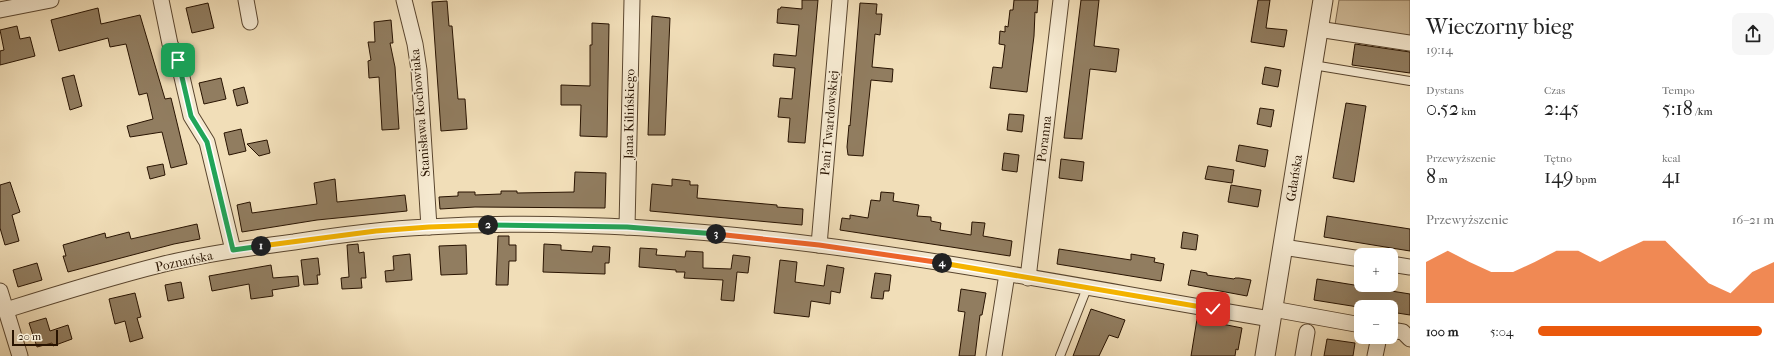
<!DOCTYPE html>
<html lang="pl">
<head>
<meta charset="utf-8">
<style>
	:root { --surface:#fff; --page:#f6f6f6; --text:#222; --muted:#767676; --accent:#ea580c }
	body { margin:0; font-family:"IM FELL French Canon",serif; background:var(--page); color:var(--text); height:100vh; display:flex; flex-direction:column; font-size:15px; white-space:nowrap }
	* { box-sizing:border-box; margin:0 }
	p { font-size:13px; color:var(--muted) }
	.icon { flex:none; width:22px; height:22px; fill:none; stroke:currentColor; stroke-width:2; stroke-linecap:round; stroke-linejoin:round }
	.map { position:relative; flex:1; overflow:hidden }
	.sheet { display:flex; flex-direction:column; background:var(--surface); width:380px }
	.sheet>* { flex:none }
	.fabs { position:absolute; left:1354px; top:248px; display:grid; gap:8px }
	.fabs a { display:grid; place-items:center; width:44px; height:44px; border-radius:8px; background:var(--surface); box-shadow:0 4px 16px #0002; font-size:20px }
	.scale { position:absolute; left:12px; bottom:10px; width:46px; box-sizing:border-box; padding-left:4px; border:2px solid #281301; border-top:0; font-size:11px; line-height:14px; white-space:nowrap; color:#281301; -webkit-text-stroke:3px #f6ead1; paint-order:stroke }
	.pin { position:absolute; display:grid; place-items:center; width:34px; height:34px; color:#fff; margin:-17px; border-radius:8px; box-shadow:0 2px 6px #0006 }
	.km { position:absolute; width:20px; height:20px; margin:-10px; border-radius:50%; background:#222; color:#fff; font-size:11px; line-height:20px; text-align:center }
	.round { display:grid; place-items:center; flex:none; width:42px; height:42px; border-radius:8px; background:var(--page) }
	.headline { display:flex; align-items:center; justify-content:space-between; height:68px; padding:0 16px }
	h1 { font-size:22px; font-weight:600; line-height:30px }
	.figures { display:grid; grid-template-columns:repeat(3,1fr); gap:6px; height:68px; padding:4px 16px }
	.figures div { display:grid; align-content:center }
	.figures b { font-size:20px; font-weight:600 }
	.figures small { font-size:11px; font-weight:400 }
	.figures p { font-size:11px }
	.chart { height:112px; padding:8px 16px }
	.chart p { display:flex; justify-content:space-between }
	.chart svg { width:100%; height:72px; margin-top:4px; fill:var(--accent); opacity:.7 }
	ul { padding:0 16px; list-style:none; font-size:13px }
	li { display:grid; grid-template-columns:64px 48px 1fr; align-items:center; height:30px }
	li i { height:10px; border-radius:5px; background:var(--accent) }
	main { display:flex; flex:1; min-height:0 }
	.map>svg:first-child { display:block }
</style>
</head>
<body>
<main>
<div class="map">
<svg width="1410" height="356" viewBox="0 0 1410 356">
	<rect width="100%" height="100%" fill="#f1deb8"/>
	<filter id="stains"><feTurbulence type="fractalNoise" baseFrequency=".005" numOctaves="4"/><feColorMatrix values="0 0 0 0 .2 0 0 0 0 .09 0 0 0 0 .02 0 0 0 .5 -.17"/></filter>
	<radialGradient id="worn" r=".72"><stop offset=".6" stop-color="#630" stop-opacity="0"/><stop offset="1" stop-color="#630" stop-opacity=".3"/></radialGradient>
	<!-- green -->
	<polygon fill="#cfbb99" stroke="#7c674d" points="1339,0 1410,0 1410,42 1334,31"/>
	<!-- building -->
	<g fill="#917d60" stroke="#281301">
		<polygon points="802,0 818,0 805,143 788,142 790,118 778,117 780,98 792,99 795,68 773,66 774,54 796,56 799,25 777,23 778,9 780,9 781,7 802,9"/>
		<polygon points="1014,0 1038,0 1037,13 1035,12 1034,36 1027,92 990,88 993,67 1002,68 1005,45 999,44 1000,31 1005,32 1005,26 1008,27 1010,10 1013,10"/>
		<polygon points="1081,0 1099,0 1094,46 1119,49 1116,72 1090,69 1082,139 1064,138"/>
		<polygon points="1258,0 1270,0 1266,28 1287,30 1284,47 1251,42"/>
		<polygon points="447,1 449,26 452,26 458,99 465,99 467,129 441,131 432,2"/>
		<polygon points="208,3 214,28 192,33 186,8"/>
		<polygon points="860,3 877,4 876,14 882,14 880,35 875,34 872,67 893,69 892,82 871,80 863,156 848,155 847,147 849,125 850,126"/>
		<polygon points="98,8 101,24 140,15 165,99 171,98 187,164 171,168 162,132 130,137 127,126 153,119 147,93 139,95 126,44 110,47 108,38 59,51 51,20"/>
		<polygon points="652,16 670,18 665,135 648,135"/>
		<polygon points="391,20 393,43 390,43 395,67 399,129 382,130 379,77 369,78 368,61 371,60 368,42 375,42 374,22"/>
		<polygon points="592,23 609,24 607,137 580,136 581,105 561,105 561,85 590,86 590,45 592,45"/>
		<polygon points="17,26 20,39 30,37 35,56 0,65 0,51 4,50 0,30"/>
		<polygon points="1355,44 1410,52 1410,73 1352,65"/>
		<polygon points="1265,67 1281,70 1278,87 1262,84"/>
		<polygon points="74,75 82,106 70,110 62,78"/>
		<polygon points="221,78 226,99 204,104 199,83"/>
		<polygon points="244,87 248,103 237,106 233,90"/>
		<polygon points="1346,103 1366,106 1354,182 1333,178"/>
		<polygon points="1260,108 1274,110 1271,127 1257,124"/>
		<polygon points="1009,114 1024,115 1022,132 1007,130"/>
		<polygon points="241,129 246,151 229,155 224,133"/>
		<polygon points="267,140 270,153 259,156 247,144"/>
		<polygon points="1239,145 1268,150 1265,167 1236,161"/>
		<polygon points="1004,153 1019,155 1017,172 1002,170"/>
		<polygon points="1061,159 1084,162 1082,181 1059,178"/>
		<polygon points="163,164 165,175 150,179 147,167"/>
		<polygon points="1208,166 1234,170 1232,183 1205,179"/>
		<polygon points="575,172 606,173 605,208 475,207 440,209 439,197 458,196 458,192 475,192 475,195 501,194 501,191 517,191 517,193 574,192"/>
		<polygon points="335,179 337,202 405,195 407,211 317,220 242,232 237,205 250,202 252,213 317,204 314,183"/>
		<polygon points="672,179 690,181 690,185 698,185 697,198 777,205 777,207 803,209 802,225 650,211 652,184 672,186"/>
		<polygon points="10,182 20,212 12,215 19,241 5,245 0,228 0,185"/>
		<polygon points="1231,185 1261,190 1258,207 1228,202"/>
		<polygon points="881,192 894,193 893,201 919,205 917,216 931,217 931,221 941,223 940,230 971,235 972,222 985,223 983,236 1012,241 1010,256 840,230 842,218 850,219 850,215 868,218 871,200 880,201"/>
		<polygon points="1327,216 1410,229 1410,251 1324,237"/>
		<polygon points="197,224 200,239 174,244 68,272 63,256 66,256 63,245 105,233 106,238 129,232 131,239"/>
		<polygon points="1183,232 1198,235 1196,250 1181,248"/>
		<polygon points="498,236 509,236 509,245 516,245 516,261 509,261 508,285 496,285"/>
		<polygon points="358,244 359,253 364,252 366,278 361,278 362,288 342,289 341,278 349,277 347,245"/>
		<polygon points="544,244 561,245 561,250 592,252 593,246 610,247 609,263 605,263 605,274 543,272"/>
		<polygon points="466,245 467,274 441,275 439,246"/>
		<polygon points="640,248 657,249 656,255 685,257 686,251 703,252 703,268 731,269 733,255 750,257 748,273 737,272 734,301 721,300 723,280 684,278 685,272 676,272 676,270 639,267"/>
		<polygon points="1059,249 1131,260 1131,254 1155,258 1154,262 1164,264 1161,281 1057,264"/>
		<polygon points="410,254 412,280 386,282 385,271 394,270 393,256"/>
		<polygon points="318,258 320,275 317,275 318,284 304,285 301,260"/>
		<polygon points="780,260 797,262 795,282 824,286 827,265 844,268 840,293 831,291 830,304 811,301 809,317 774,313"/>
		<polygon points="37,263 42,280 18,287 13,270"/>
		<polygon points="271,265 273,278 298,276 299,286 272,290 273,296 251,299 249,284 212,291 209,276"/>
		<polygon points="1191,270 1207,273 1207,275 1234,279 1235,278 1239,278 1251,280 1247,296 1188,285"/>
		<polygon points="875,273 891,275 889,291 884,291 883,299 871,298"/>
		<polygon points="1317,279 1410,294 1410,315 1391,312 1391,307 1358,307 1314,300"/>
		<polygon points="181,282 184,298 168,301 165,285"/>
		<polygon points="961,289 986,293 982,315 980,315 975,356 959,356 965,312 958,311"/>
		<polygon points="135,293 141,317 137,318 143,338 130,342 125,321 115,324 109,299"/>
		<polygon points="1091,309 1125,320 1118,338 1109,335 1099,356 1073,356"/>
		<polygon points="46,318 50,331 68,325 72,339 53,346 52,343 37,347 29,323"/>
		<polygon points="1197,319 1242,328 1238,350 1236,349 1235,356 1191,356"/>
		<polygon points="1327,339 1355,343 1353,356 1324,356"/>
	</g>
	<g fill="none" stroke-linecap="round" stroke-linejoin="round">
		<defs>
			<g id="service">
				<polyline points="1313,65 1410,81"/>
				<polyline points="1060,356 1087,288"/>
			</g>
			<g id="minor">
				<polyline points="161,0 170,44 178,60 191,116 207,142 233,250"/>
				<polyline points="246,0 250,22"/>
				<polyline points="404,0 415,44 419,70 429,227"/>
				<polyline points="0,10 51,0"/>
				<polyline points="1318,29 1410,43"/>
				<polyline points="627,227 632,0"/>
				<polyline points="819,245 840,0"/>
				<polyline points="1283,247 1361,259"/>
				<polyline points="1391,264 1410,267"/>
				<polyline points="1028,278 1061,0"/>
				<polyline points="0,291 20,356"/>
				<polyline points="1273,309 1361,325"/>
				<path d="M6,310C57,294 108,278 160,265C204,254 249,248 294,242C338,235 383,229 428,227C712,210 993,273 1271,319"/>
				<polyline points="1391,330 1403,332 1410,339"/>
				<polyline points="994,356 1007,274"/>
				<polyline points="1303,356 1307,332"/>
				<polyline points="1375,356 1379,337"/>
			</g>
			<polyline id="tertiary" points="1265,356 1323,0"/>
		</defs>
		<!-- service casing -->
		<use href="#service" stroke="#5a462f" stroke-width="10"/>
		<!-- minor casing -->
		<use href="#minor" stroke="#5a462f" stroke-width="17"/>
		<!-- tertiary casing -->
		<use href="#tertiary" stroke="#5a462f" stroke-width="21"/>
		<!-- service -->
		<use href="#service" stroke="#f6ead1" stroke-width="8"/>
		<!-- minor -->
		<use href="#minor" stroke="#f6ead1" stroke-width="15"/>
		<!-- tertiary -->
		<use href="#tertiary" stroke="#f6ead1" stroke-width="19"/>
	</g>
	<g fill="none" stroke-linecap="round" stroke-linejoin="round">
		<defs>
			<polyline id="split-1" points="178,60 191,116 207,142 233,250 261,246"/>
			<polyline id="split-2" points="261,246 376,231 429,227 488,225"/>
			<polyline id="split-3" points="488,225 627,227 716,234"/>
			<polyline id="split-4" points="716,234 819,245 942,263"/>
			<polyline id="split-5" points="942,263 1213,309"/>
		</defs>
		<!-- split-1 casing -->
		<use href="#split-1" stroke="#fff" stroke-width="8"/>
		<!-- split-2 casing -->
		<use href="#split-2" stroke="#fff" stroke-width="8"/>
		<!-- split-3 casing -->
		<use href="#split-3" stroke="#fff" stroke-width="8"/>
		<!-- split-4 casing -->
		<use href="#split-4" stroke="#fff" stroke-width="8"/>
		<!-- split-5 casing -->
		<use href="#split-5" stroke="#fff" stroke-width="8"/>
		<!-- split-1 -->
		<use href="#split-1" stroke="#22a559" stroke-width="5"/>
		<!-- split-2 -->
		<use href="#split-2" stroke="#f5b400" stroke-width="5"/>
		<!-- split-3 -->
		<use href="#split-3" stroke="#22a559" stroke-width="5"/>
		<!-- split-4 -->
		<use href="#split-4" stroke="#f0652b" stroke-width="5"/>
		<!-- split-5 -->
		<use href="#split-5" stroke="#f5b400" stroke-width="5"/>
	</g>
	<g text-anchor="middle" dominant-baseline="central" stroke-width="3.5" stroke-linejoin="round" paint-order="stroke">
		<!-- street labels -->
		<g font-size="13" fill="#281301" stroke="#f6ead1">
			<text transform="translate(420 113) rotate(-95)">Stanisława Rochowiaka</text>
			<text transform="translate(629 114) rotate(-89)">Jana Kilińskiego</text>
			<text transform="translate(829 123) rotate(-85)">Pani Twardowskiej</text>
			<text transform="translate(1044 139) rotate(-83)">Poranna</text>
			<text transform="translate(1294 178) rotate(-81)">Gdańska</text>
			<text transform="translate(184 261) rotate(-12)">Poznańska</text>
		</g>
	</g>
	<rect width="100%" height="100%" filter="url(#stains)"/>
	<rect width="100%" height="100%" fill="url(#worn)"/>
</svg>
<div class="fabs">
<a>+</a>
<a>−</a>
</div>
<div class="scale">20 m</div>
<div class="pin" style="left:178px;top:60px;background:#1e9e55"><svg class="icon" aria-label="arrive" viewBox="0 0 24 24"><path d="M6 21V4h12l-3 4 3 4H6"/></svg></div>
<div class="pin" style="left:1213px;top:309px;background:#d93025"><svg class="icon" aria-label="check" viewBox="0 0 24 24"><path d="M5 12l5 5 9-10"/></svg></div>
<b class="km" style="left:261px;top:246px">1</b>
<b class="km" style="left:488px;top:225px">2</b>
<b class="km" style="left:716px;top:234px">3</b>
<b class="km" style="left:942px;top:263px">4</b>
</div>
<section class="sheet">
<div class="headline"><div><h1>Wieczorny bieg</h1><p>19:14</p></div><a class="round"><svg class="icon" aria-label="share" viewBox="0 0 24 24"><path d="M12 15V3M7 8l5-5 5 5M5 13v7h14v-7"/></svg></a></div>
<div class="figures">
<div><p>Dystans</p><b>0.52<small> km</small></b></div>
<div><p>Czas</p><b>2:45</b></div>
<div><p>Tempo</p><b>5:18<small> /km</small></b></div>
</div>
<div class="figures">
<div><p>Przewyższenie</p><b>8<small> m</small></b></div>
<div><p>Tętno</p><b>149<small> bpm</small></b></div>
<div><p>kcal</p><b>41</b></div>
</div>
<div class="chart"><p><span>Przewyższenie</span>16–21 m</p>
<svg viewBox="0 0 160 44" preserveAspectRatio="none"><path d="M0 44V19L10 12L20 19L30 25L40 25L50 19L60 12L70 12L80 19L90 12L100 6L110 6L120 19L130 32L140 38L150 25L160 19V44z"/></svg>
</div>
<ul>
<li><b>100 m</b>5:04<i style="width:95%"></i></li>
</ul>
</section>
</main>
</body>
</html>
